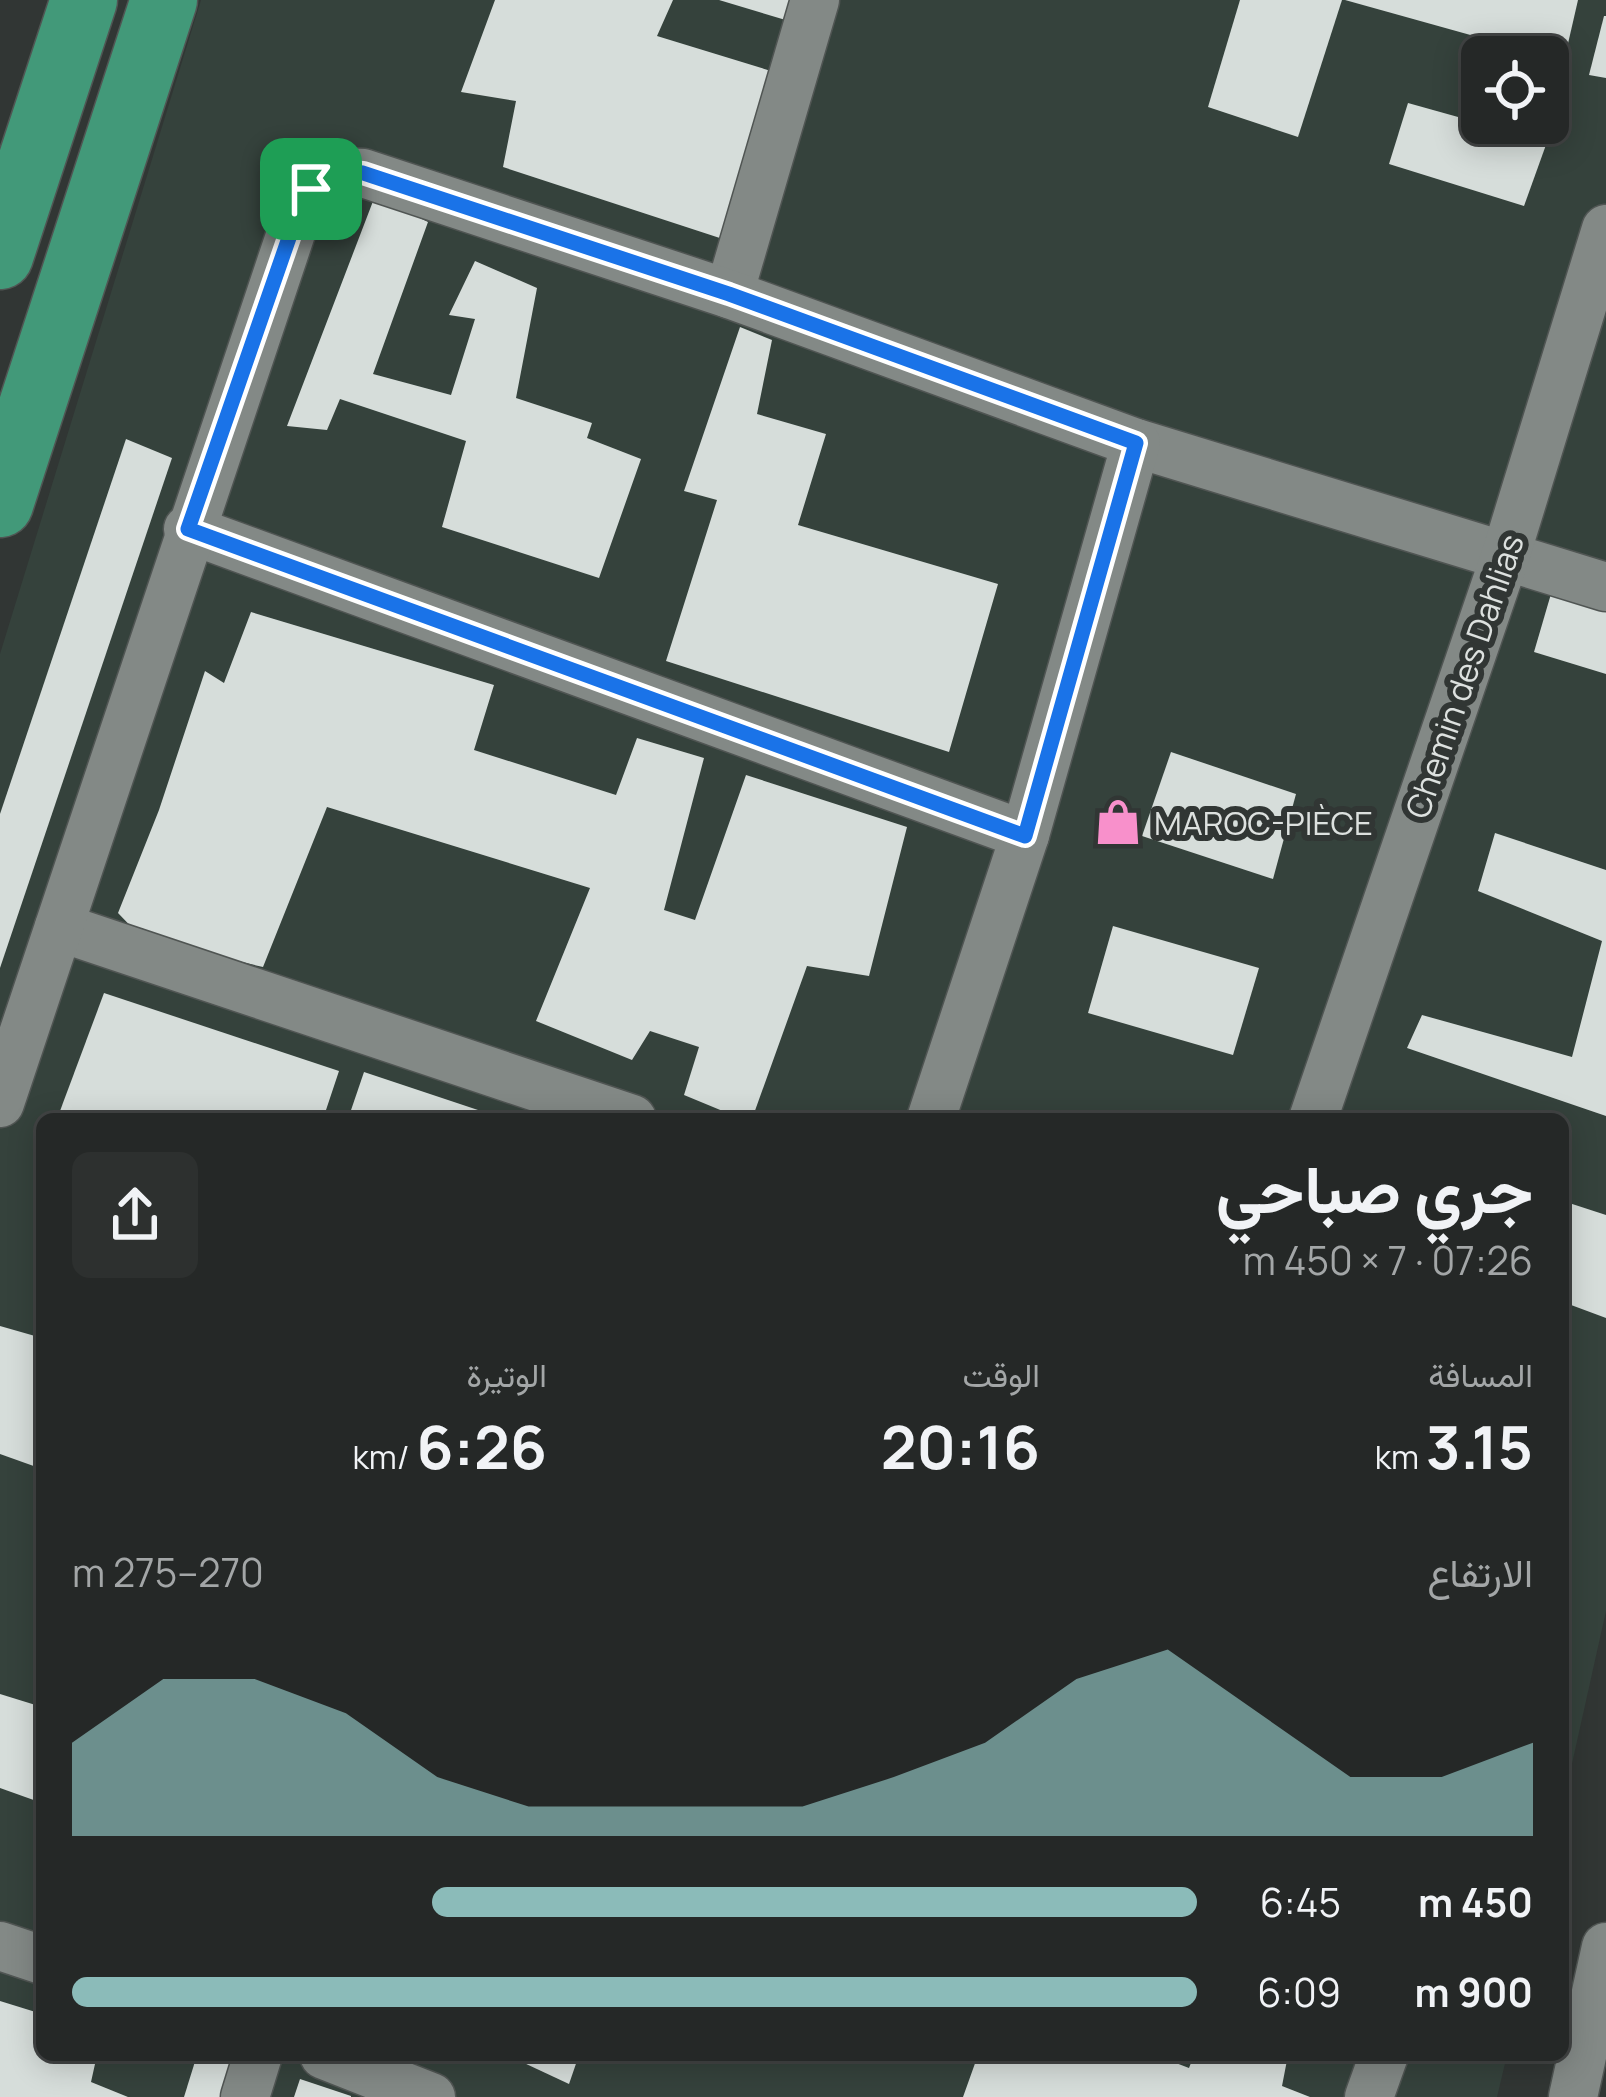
<!DOCTYPE html>
<html lang="ar">
<head>
<meta charset="utf-8">
<style>
	:root { --surface:#252827; --page:#2d302f; --text:#f1f3f6; --muted:#a3a6a7; --line:#424444; --accent:#8bbbb9 }
	body { margin:0; font-family:Manrope,Vazirmatn,sans-serif; background:var(--page); color:var(--text); direction:rtl; height:100vh; display:flex; flex-direction:column; font-size:45px; white-space:nowrap }
	* { box-sizing:border-box; margin:0 }
	p { font-size:39px; color:var(--muted) }
	.icon { flex:none; width:66px; height:66px; fill:none; stroke:currentColor; stroke-width:2; stroke-linecap:round; stroke-linejoin:round }
	.map { position:relative; flex:1; overflow:hidden; direction:ltr }
	.panel { position:absolute; left:36px; top:1113px; width:1533px; height:948px; display:flex; flex-direction:column; background:var(--surface); border-radius:18px; box-shadow:0 6px 30px #0003,0 0 0 3px var(--line); direction:rtl }
	.panel>* { flex:none }
	.fabs { position:absolute; left:1461px; top:36px; display:grid; gap:24px }
	.fabs a { display:grid; place-items:center; width:108px; height:108px; border-radius:18px; background:var(--surface); box-shadow:0 6px 30px #0003,0 0 0 3px var(--line); font-size:60px }
	.pin { position:absolute; display:grid; place-items:center; width:102px; height:102px; color:#fff; margin:-51px; border-radius:24px; box-shadow:0 6px 18px #0006 }
	.round { display:grid; place-items:center; flex:none; width:126px; height:126px; border-radius:18px; background:var(--page) }
	.summary { display:flex; align-items:center; justify-content:space-between; height:204px; padding:0 36px }
	h1 { font-size:66px; font-weight:700; line-height:90px }
	.stats { display:grid; grid-template-columns:repeat(3,1fr); gap:18px; height:204px; padding:12px 36px }
	.stats div { display:grid; align-content:center }
	.stats b { font-size:60px; font-weight:700 }
	.stats small { font-size:33px; font-weight:400 }
	.stats p { font-size:33px }
	.chart { height:336px; padding:24px 36px }
	.chart p { display:flex; justify-content:space-between }
	.chart svg { width:100%; height:216px; margin-top:12px; fill:var(--accent); opacity:.7 }
	ul { padding:0 36px; list-style:none; font-size:39px }
	li { display:grid; grid-template-columns:192px 144px 1fr; align-items:center; height:90px }
	li i { height:30px; border-radius:15px; background:var(--accent) }
	.map>svg:first-child { display:block }
</style>
</head>
<body>
<div class="map">
<svg width="1606" height="2097" viewBox="0 0 1606 2097">
	<rect width="100%" height="100%" fill="#313634"/>
	<!-- built -->
	<path fill="#35423c" fill-rule="evenodd" d="M201,0H1606V1611L1563,1804V1119H42V2055H1507L1497,2097H0V654ZM1482,57H1548V123H1482Z"/>
	<!-- building -->
	<g fill="#d6ddda">
		<polygon points="495,0 673,0 657,36 784,75 732,242 503,167 516,101 461,92"/>
		<polygon points="719,0 805,0 799,24"/>
		<polygon points="1240,0 1342,0 1298,137 1208,107"/>
		<polygon points="1345,0 1578,0 1564,61"/>
		<polygon points="1604,16 1606,16 1606,78 1589,75"/>
		<polygon points="1408,103 1547,142 1524,206 1389,164"/>
		<polygon points="375,196 428,222 373,374 451,395 475,319 449,315 475,261 537,288 516,398 592,423 587,438 641,459 599,578 442,527 466,441 340,399 327,430 287,426"/>
		<polygon points="740,327 772,340 757,414 826,434 798,525 998,584 949,752 666,661 717,500 684,491"/>
		<polygon points="126,439 172,458 0,968 0,814"/>
		<polygon points="1553,587 1606,605 1606,674 1534,652"/>
		<polygon points="251,612 494,685 474,750 616,795 637,738 704,758 664,910 695,920 746,775 907,827 869,976 807,966 752,1119 742,1119 684,1095 699,1047 650,1031 632,1060 536,1021 590,888 327,807 263,967 143,939 118,913 159,810 205,671 224,683"/>
		<polygon points="1171,752 1296,794 1273,879 1142,836"/>
		<polygon points="1495,833 1606,870 1606,1116 1407,1048 1422,1015 1572,1057 1602,941 1478,891"/>
		<polygon points="1113,926 1259,968 1233,1055 1088,1013"/>
		<polygon points="104,993 339,1071 323,1119 57,1119"/>
		<polygon points="364,1072 484,1112 483,1119 348,1119"/>
		<polygon points="1563,1201 1606,1215 1606,1318 1563,1302"/>
		<polygon points="0,1326 42,1338 42,1469 0,1454"/>
		<polygon points="0,1694 42,1707 42,1803 0,1788"/>
		<polygon points="0,2001 42,2014 42,2055 97,2055 91,2082 128,2097 0,2097"/>
		<polygon points="197,2055 252,2063 241,2097 184,2097"/>
		<polygon points="507,2055 579,2055 569,2084"/>
		<polygon points="978,2055 1155,2055 1189,2068 1194,2055 1288,2055 1282,2086 1310,2097 963,2097"/>
		<polygon points="300,2079 351,2096 351,2097 294,2097"/>
	</g>
	<g fill="none" stroke-linecap="round" stroke-linejoin="round">
		<defs>
			<g id="minor">
				<polyline points="729,294 815,0"/>
				<polyline points="188,529 1025,835"/>
				<polyline points="59,927 632,1119"/>
				<path d="M0,1103L299,209C316,181 329,170 363,173L729,294L1136,443L1606,587"/>
				<polyline points="931,1119 1025,835 1136,443"/>
				<polyline points="1313,1119 1506,554 1606,229"/>
				<polyline points="0,1946 42,1960"/>
				<polyline points="324,2055 431,2097"/>
				<polyline points="245,2097 258,2055"/>
				<polyline points="1369,2097 1384,2055"/>
				<polyline points="1573,2097 1606,1947"/>
			</g>
			<g id="highway">
				<polyline points="0,256 84,0"/>
				<polyline points="0,504 164,0"/>
			</g>
		</defs>
		<!-- minor casing -->
		<use href="#minor" stroke="#505553" stroke-width="51"/>
		<!-- highway casing -->
		<use href="#highway" stroke="#505553" stroke-width="69"/>
		<!-- minor -->
		<use href="#minor" stroke="#838986" stroke-width="48"/>
		<!-- highway -->
		<use href="#highway" stroke="#429979" stroke-width="66"/>
	</g>
	<g fill="none" stroke-linecap="round" stroke-linejoin="round">
		<defs>
			<polygon id="route" points="340,171 363,173 729,294 1136,443 1025,836 188,529 299,209 311,189"/>
		</defs>
		<!-- route casing -->
		<use href="#route" stroke="#fff" stroke-width="24"/>
		<!-- route -->
		<use href="#route" stroke="#1a73e8" stroke-width="15"/>
	</g>
	<!-- icons -->
	<defs>
		<symbol id="shop-bare" viewBox="-9 -9 18 18"><path d="M-5-2.5h2.3a2.7 3.5 0 0 1 5.4 0H5L5.5 6h-11ZM-1.5-2.5h3a1.5 2.3 0 0 0-3 0Z" fill="#f890cb" stroke="#313634" stroke-width="2.5" paint-order="stroke"/></symbol>
	</defs>
	<g fill-rule="evenodd">
		<use href="#shop-bare" x="1085" y="789" width="66" height="66"/>
	</g>
	<g text-anchor="middle" dominant-baseline="central" stroke-width="12" stroke-linejoin="round" paint-order="stroke">
		<!-- street labels -->
		<g font-size="33" fill="#dde1df" stroke="#313634">
			<text transform="translate(1464 676) rotate(-71)">Chemin des Dahlias</text>
		</g>
		<!-- poi labels -->
		<g font-size="33" fill="#dde1df" stroke="#313634" text-anchor="start">
			<text x="1154" y="822">MAROC-PIÈCE</text>
		</g>
	</g>
</svg>
<div class="fabs">
<a><svg class="icon" aria-label="locate" viewBox="0 0 24 24"><circle cx="12" cy="12" r="6"/><path d="M12 2v4M12 18v4M2 12h4M18 12h4"/></svg></a>
</div>
<div class="pin" style="left:311px;top:189px;background:#1e9e55"><svg class="icon" aria-label="arrive" viewBox="0 0 24 24"><path d="M6 21V4h12l-3 4 3 4H6"/></svg></div>
<section class="panel">
<div class="summary"><div><h1>جري صباحي</h1><p>07:26 · 7 × 450 m</p></div><a class="round"><svg class="icon" aria-label="share" viewBox="0 0 24 24"><path d="M12 15V3M7 8l5-5 5 5M5 13v7h14v-7"/></svg></a></div>
<div class="stats">
<div><p>المسافة</p><b>3.15<small> km</small></b></div>
<div><p>الوقت</p><b>20:16</b></div>
<div><p>الوتيرة</p><b>6:26<small> /km</small></b></div>
</div>
<div class="chart"><p><span>الارتفاع</span>270–275 m</p>
<svg viewBox="0 0 160 44" preserveAspectRatio="none"><path d="M0 44V25L10 12L20 12L30 19L40 32L50 38L60 38L70 38L80 38L90 32L100 25L110 12L120 6L130 19L140 32L150 32L160 25V44z"/></svg>
</div>
<ul>
<li><b>450 m</b>6:45<i style="width:68%"></i></li>
<li><b>900 m</b>6:09<i style="width:100%"></i></li>
</ul>
</section>
</div>
</body>
</html>
